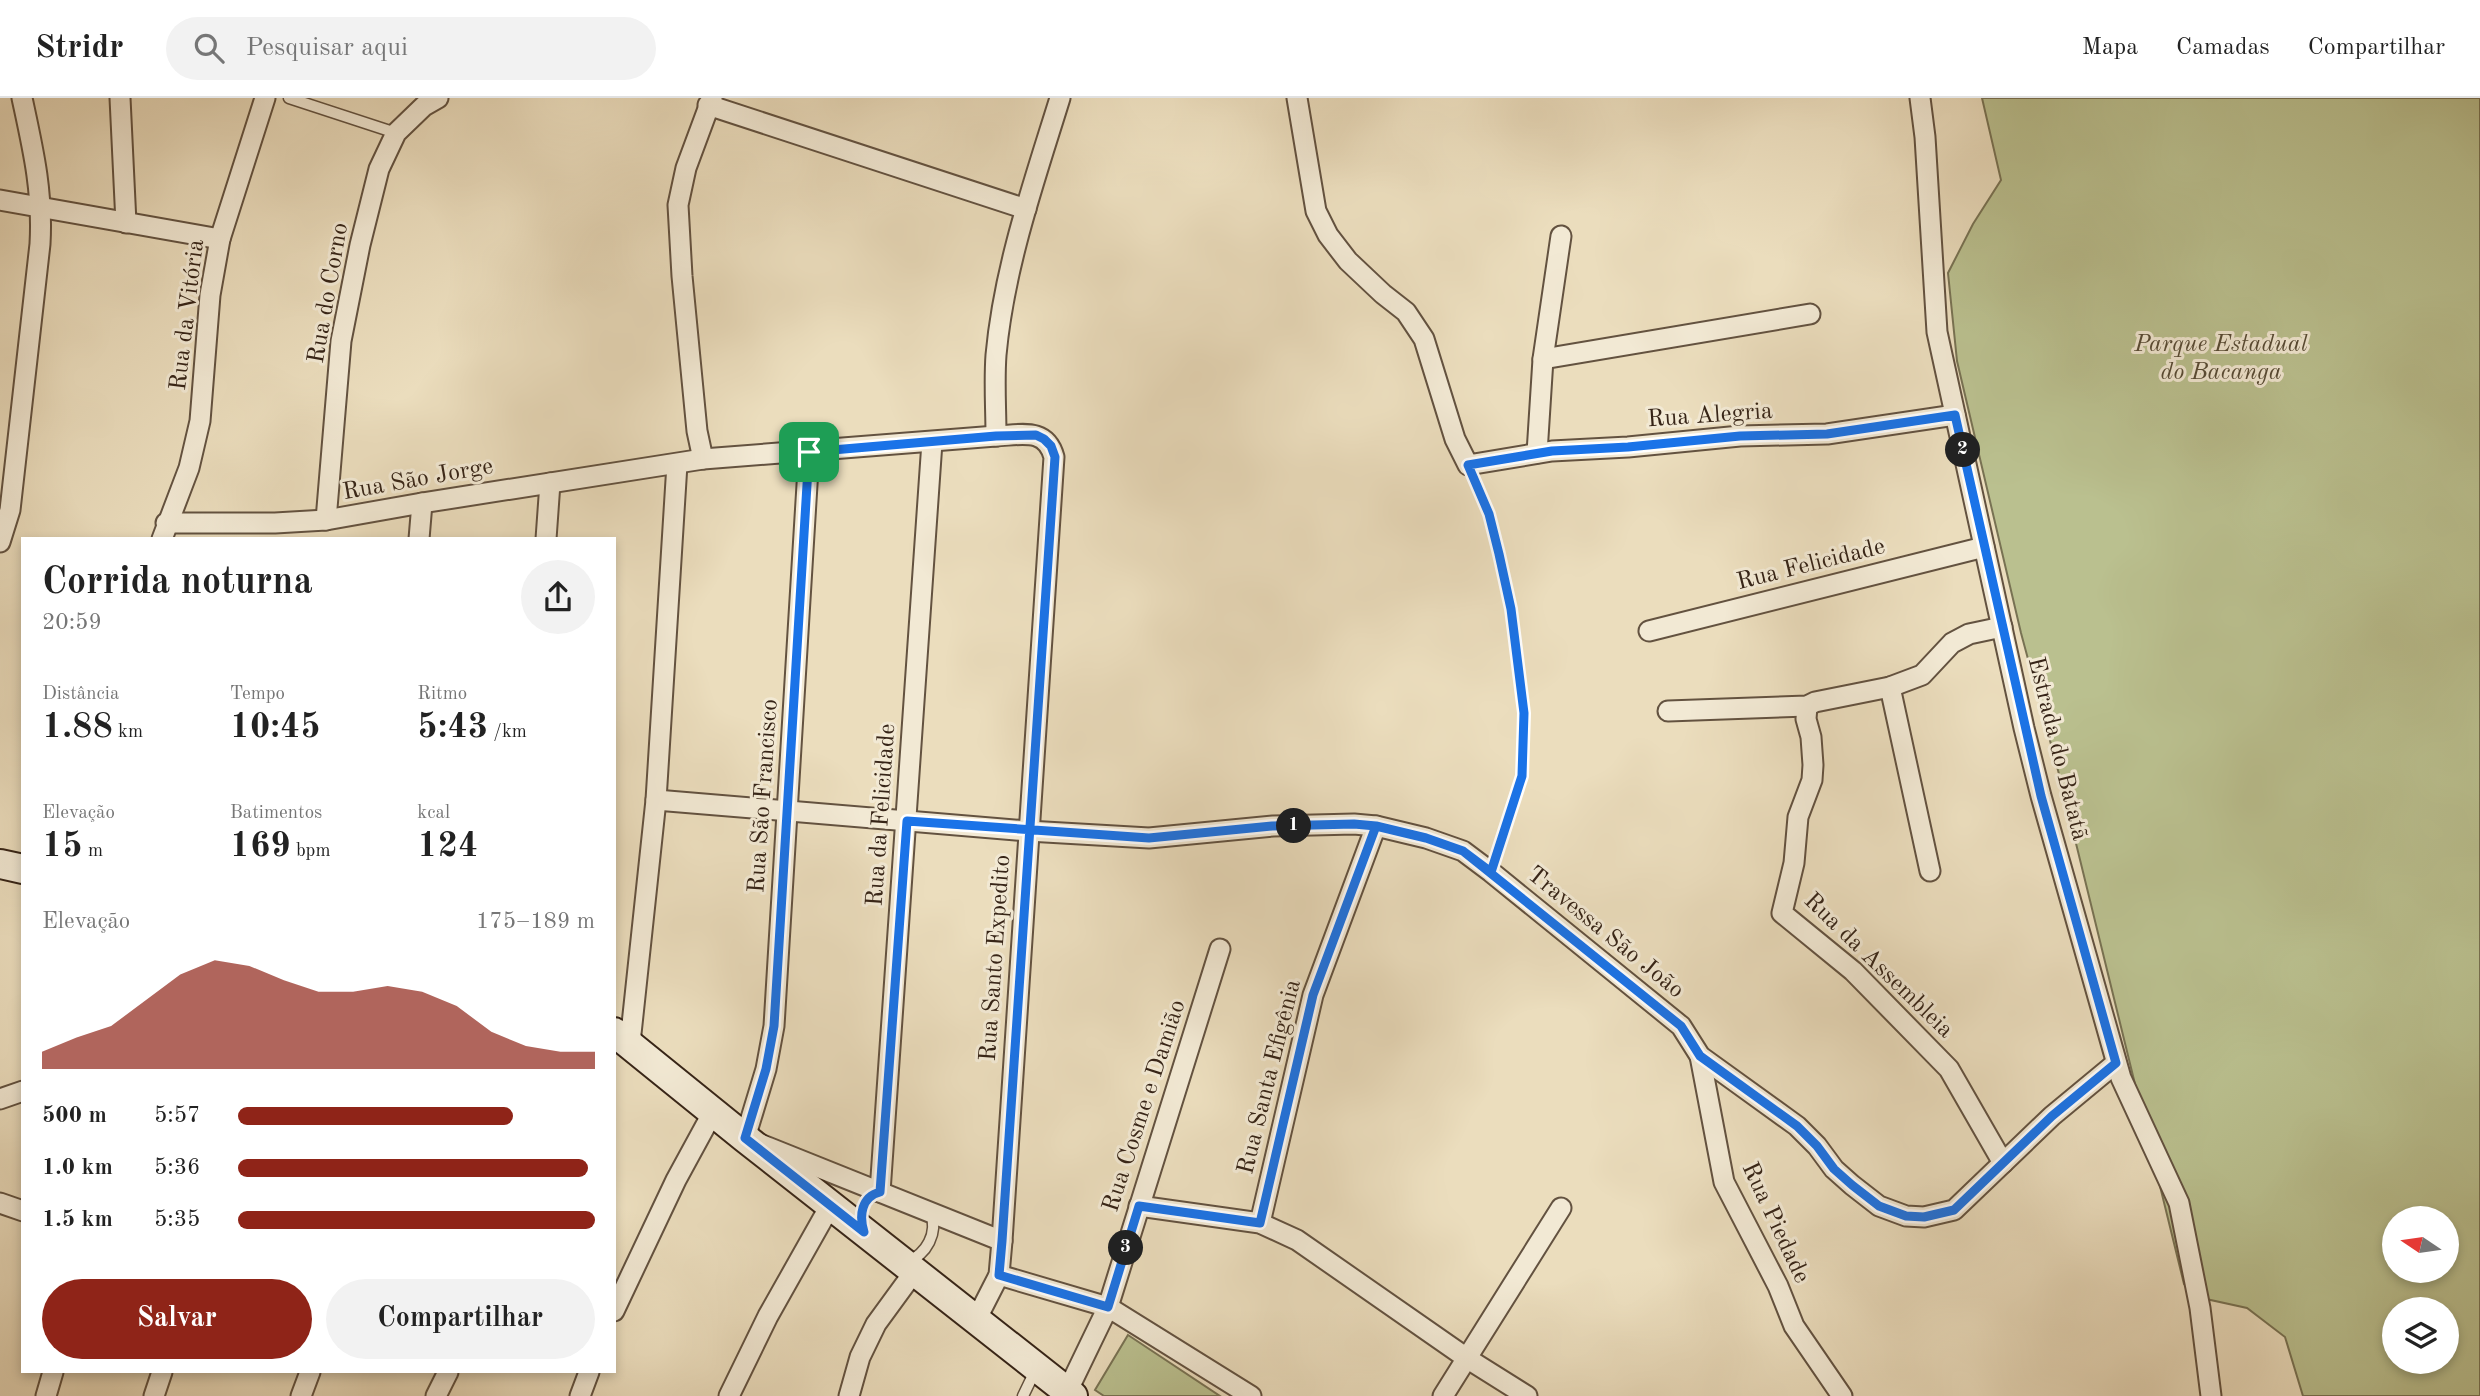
<!DOCTYPE html>
<html lang="pt">
<head>
<meta charset="utf-8">
<style>
	:root { --surface:#fff; --page:#f2f2f2; --text:#222; --muted:#767676; --line:#e0e0e0; --accent:#8f2418 }
	body { margin:0; font-family:"Old Standard TT",serif; background:var(--page); color:var(--text); height:100vh; display:flex; flex-direction:column; font-size:26px; white-space:nowrap }
	* { box-sizing:border-box; margin:0 }
	p { font-size:23px; color:var(--muted) }
	.icon { flex:none; width:38px; height:38px; fill:none; stroke:currentColor; stroke-width:2; stroke-linecap:round; stroke-linejoin:round }
	.map { position:relative; flex:1; overflow:hidden }
	.sheet { position:absolute; left:21px; top:439px; width:595px; height:836px; display:flex; flex-direction:column; background:var(--surface); border-radius:0px; box-shadow:0 4px 10px #0003 }
	.sheet>* { flex:none }
	.needle { width:46px; rotate:283deg }
	.buttons { position:absolute; left:2382px; top:1108px; display:grid; gap:14px }
	.buttons a { display:grid; place-items:center; width:77px; height:77px; border-radius:50%; background:var(--surface); box-shadow:0 4px 10px #0003; font-size:35px }
	.pin { position:absolute; display:grid; place-items:center; width:60px; height:60px; color:#fff; margin:-30px; border-radius:14px; box-shadow:0 4px 10px #0006 }
	.km { position:absolute; width:35px; height:35px; margin:-18px; border-radius:50%; background:#222; color:#fff; font-size:19px; line-height:35px; text-align:center }
	.round { display:grid; place-items:center; flex:none; width:74px; height:74px; border-radius:37px; background:var(--page) }
	.overview { display:flex; align-items:center; justify-content:space-between; height:119px; padding:0 21px }
	h1 { font-size:38px; font-weight:600; line-height:52px }
	.metrics { display:grid; grid-template-columns:repeat(3,1fr); gap:10px; height:119px; padding:7px 21px }
	.metrics div { display:grid; align-content:center }
	.metrics b { font-size:35px; font-weight:600 }
	.metrics small { font-size:19px; font-weight:400 }
	.metrics p { font-size:19px }
	.chart { height:196px; padding:14px 21px }
	.chart p { display:flex; justify-content:space-between }
	.chart svg { width:100%; height:126px; margin-top:7px; fill:var(--accent); opacity:.7 }
	.cta { display:flex; gap:14px; margin-top:auto; padding:14px 21px }
	.cta a { flex:1; height:80px; border-radius:42px; background:var(--accent); color:#fff; font-size:28px; font-weight:600; line-height:80px; text-align:center }
	.cta a+a { background:var(--page); color:var(--text) }
	ul { padding:0 21px; list-style:none; font-size:23px }
	li { display:grid; grid-template-columns:112px 84px 1fr; align-items:center; height:52px }
	li i { height:18px; border-radius:9px; background:var(--accent) }
	header { display:flex; align-items:center; gap:42px; box-sizing:border-box; height:98px; padding:0 35px; background:var(--surface); border-bottom:2px solid var(--line) }
	header strong { font-size:33px }
	nav { display:flex; gap:38px; margin-inline-start:auto; font-size:24px }
	.search { width:490px; height:63px; background:var(--page); display:flex; align-items:center; gap:18px; box-sizing:border-box; padding:0 24px; border-radius:38px; color:var(--muted); font-size:26px }
	.map>svg:first-child { display:block }
</style>
</head>
<body>
<header>
<strong>Stridr</strong>
<div class="search"><svg class="icon" aria-label="search" viewBox="0 0 24 24"><circle cx="10" cy="10" r="6"/><path d="M15 15l6 6"/></svg>Pesquisar aqui</div>
<nav><a>Mapa</a><a>Camadas</a><a>Compartilhar</a></nav>
</header>
<div class="map">
<svg width="2480" height="1298" viewBox="0 0 2480 1298">
	<rect width="100%" height="100%" fill="#ebddbd"/>
	<filter id="stains"><feTurbulence type="fractalNoise" baseFrequency=".00286" numOctaves="4"/><feColorMatrix values="0 0 0 0 .2 0 0 0 0 .09 0 0 0 0 .02 0 0 0 .5 -.17"/></filter>
	<radialGradient id="worn" r=".72"><stop offset=".6" stop-color="#630" stop-opacity="0"/><stop offset="1" stop-color="#630" stop-opacity=".3"/></radialGradient>
	<!-- green -->
	<g fill="#bac08f" stroke="#787253" stroke-width="2" fill-rule="evenodd">
		<path d="M1982,0H2480V1298H2303L2285,1239L2247,1210L2197,1199L2184,1186L2059,676L2021,535L1957,263L1948,175L1973,126L2001,82ZM2394,1120H2446V1172H2394ZM2394,1211H2446V1264H2394Z"/>
		<polygon points="1128,1237 1220,1298 1104,1298 1095,1292"/>
	</g>
	<g fill="none" stroke-linecap="round" stroke-linejoin="round">
		<defs>
			<g id="lane">
				<polyline points="289,0 396,35"/>
				<path d="M861,1126C860,1112 865,1098 879,1094"/>
				<path d="M907,1164C927,1156 938,1135 931,1115"/>
				<polyline points="1023,1298 1036,1271"/>
			</g>
			<g id="street">
				<polyline points="120,0 126,125"/>
				<polyline points="1297,0 1316,113 1328,137 1348,163 1383,196 1406,214 1424,241 1455,341 1468,367 1552,353 1628,349 1740,338 1827,336 1955,317"/>
				<polyline points="1920,0 1925,39 1937,234 2024,630 2041,698 2121,980 2179,1105 2200,1210 2211,1298"/>
				<polyline points="708,7 1026,111"/>
				<polyline points="0,102 220,141"/>
				<polyline points="1543,261 1810,216"/>
				<path d="M996,338C996,311 994,284 996,257C1004,169 1034,84 1060,0"/>
				<polyline points="809,354 774,928 766,971 745,1040 1002,1143"/>
				<polyline points="1537,355 1543,261 1561,138"/>
				<polyline points="703,361 697,333 682,178 678,107 686,70 712,0"/>
				<polyline points="326,422 341,243 360,147 379,71 396,35 424,8 438,0"/>
				<path d="M166,425H275L326,422L422,405L703,361L996,338C1021,337 1046,329 1054,359L1002,1143L999,1177L976,1222"/>
				<polyline points="162,441 189,370 200,323 210,197 220,141 265,0"/>
				<polyline points="419,441 422,405"/>
				<polyline points="546,441 550,385"/>
				<path d="M0,444L10,412L40,146C43,93 33,51 22,0"/>
				<polyline points="1649,533 1984,449"/>
				<polyline points="1890,589 1930,773"/>
				<polyline points="1807,608 1806,621 1811,639 1813,667 1812,682 1798,719 1794,765 1782,815 1853,873 1949,971 2003,1065"/>
				<polyline points="1668,613 1807,608 1815,604 1890,589 1922,577 1952,545 1969,536 2002,529"/>
				<polyline points="656,702 1028,733 1149,740 1273,728 1354,726 1376,728 1426,740 1463,753 1491,774 1681,928 1700,958 1797,1028 1817,1048 1834,1071 1852,1087 1879,1108 1906,1118 1924,1119 1954,1112 2052,1018 2116,965"/>
				<polyline points="630,945 656,702 677,366"/>
				<polyline points="1700,958 1724,1084 1778,1188 1794,1228 1842,1298"/>
				<polyline points="0,1001 23,993"/>
				<polyline points="880,1094 932,344"/>
				<polyline points="0,1105 23,1113"/>
				<polyline points="1139,1108 1260,1125 1297,1142 1468,1261 1527,1298"/>
				<polyline points="1260,1125 1313,897 1376,728"/>
				<polyline points="999,1177 1108,1209 1251,1298"/>
				<polyline points="614,1213 676,1082 713,1014"/>
				<polyline points="1067,1294 1108,1209 1220,851"/>
				<polyline points="46,1298 53,1274"/>
				<polyline points="154,1298 162,1274"/>
				<polyline points="301,1298 310,1274"/>
				<polyline points="436,1298 448,1274"/>
				<polyline points="580,1298 589,1274"/>
				<polyline points="729,1298 768,1218 830,1108"/>
				<polyline points="849,1298 860,1259 876,1226 914,1174"/>
				<polyline points="1443,1298 1561,1110"/>
			</g>
			<g id="secondary">
				<polyline points="0,766 23,771"/>
				<polyline points="614,934 745,1040 1073,1298"/>
			</g>
		</defs>
		<!-- lane casing -->
		<use href="#lane" stroke="#635240" stroke-width="13"/>
		<!-- street casing -->
		<use href="#street" stroke="#635240" stroke-width="23"/>
		<!-- secondary casing -->
		<use href="#secondary" stroke="#362417" stroke-width="32"/>
		<!-- path -->
		<polyline stroke="#362417" stroke-width="4.5" stroke-dasharray="2 3.5" stroke-linecap="butt" points="1475,384 1489,416 1511,511 1524,615 1522,678 1497,754"/>
		<!-- lane -->
		<use href="#lane" stroke="#f2e9d4" stroke-width="10"/>
		<!-- street -->
		<use href="#street" stroke="#f2e9d4" stroke-width="19"/>
		<!-- secondary -->
		<use href="#secondary" stroke="#f2e9d4" stroke-width="28"/>
	</g>
	<g fill="none" stroke-linecap="round" stroke-linejoin="round">
		<defs>
			<path id="route" d="M809,354L774,928L766,971L745,1040L864,1134C859,1118 861,1099 880,1094L907,723L1149,740L1272,728L1354,726L1376,728L1426,740L1463,753L1681,928L1700,958L1797,1028L1817,1048L1834,1071L1852,1087L1879,1108L1906,1118L1924,1119L1954,1112L2052,1018L2116,965L2041,698L1955,317L1827,336L1740,338L1628,349L1552,353L1468,367L1489,416L1499,456L1511,511L1524,615L1522,678L1491,774L1463,753L1426,740L1376,728L1313,897L1260,1125L1139,1108L1108,1209L999,1177L1002,1143L1055,359L1051,348L1044,341L1036,337L996,338L809,354"/>
		</defs>
		<!-- route casing -->
		<use href="#route" stroke="#fff" stroke-width="14"/>
		<!-- route -->
		<use href="#route" stroke="#1a73e8" stroke-width="9"/>
	</g>
	<g text-anchor="middle" dominant-baseline="central" stroke-width="6" stroke-linejoin="round" paint-order="stroke">
		<!-- street labels -->
		<g font-size="24" fill="#362417" stroke="#f2e9d4">
			<text transform="translate(329 195) rotate(-80)">Rua do Corno</text>
			<text transform="translate(188 217) rotate(-83)">Rua da Vitória</text>
			<text transform="translate(1710 318) rotate(-4)">Rua Alegria</text>
			<text transform="translate(418 382) rotate(-10)">Rua São Jorge</text>
			<text transform="translate(1811 467) rotate(-14)">Rua Felicidade</text>
			<text transform="translate(2057 651) rotate(76)">Estrada do Batatã</text>
			<text transform="translate(764 698) rotate(-86)">Rua São Francisco</text>
			<text transform="translate(882 717) rotate(-86)">Rua da Felicidade</text>
			<text transform="translate(1605 835) rotate(39)">Travessa São João</text>
			<text transform="translate(996 860) rotate(-86)">Rua Santo Expedito</text>
			<text transform="translate(1878 868) rotate(44)">Rua da Assembleia</text>
			<text transform="translate(1270 979) rotate(-76)">Rua Santa Efigênia</text>
			<text transform="translate(1145 1008) rotate(-72)">Rua Cosme e Damião</text>
			<text transform="translate(1775 1125) rotate(65)">Rua Piedade</text>
		</g>
		<!-- park labels -->
		<g font-size="24" font-style="italic" fill="#574b35" stroke="#f2e9d4">
			<text x="2221" y="247">Parque Estadual<tspan x="2221" dy="28">do Bacanga</tspan></text>
		</g>
	</g>
	<rect width="100%" height="100%" filter="url(#stains)"/>
	<rect width="100%" height="100%" fill="url(#worn)"/>
</svg>
<div class="buttons">
<a><svg class="needle" viewBox="-14 -14 28 28"><path d="M0-13l5 13h-10z" fill="#e53935"/><path d="M0 13l5-13h-10z" fill="#767676"/></svg></a>
<a><svg class="icon" aria-label="layers" viewBox="0 0 24 24"><path d="M12 4l9 5-9 5-9-5zM3 14l9 5 9-5"/></svg></a>
</div>
<div class="pin" style="left:809px;top:354px;background:#1e9e55"><svg class="icon" aria-label="arrive" viewBox="0 0 24 24"><path d="M6 21V4h12l-3 4 3 4H6"/></svg></div>
<b class="km" style="left:1294px;top:728px">1</b>
<b class="km" style="left:1963px;top:352px">2</b>
<b class="km" style="left:1126px;top:1150px">3</b>
<section class="sheet">
<div class="overview"><div><h1>Corrida noturna</h1><p>20:59</p></div><a class="round"><svg class="icon" aria-label="share" viewBox="0 0 24 24"><path d="M12 15V3M7 8l5-5 5 5M5 13v7h14v-7"/></svg></a></div>
<div class="metrics">
<div><p>Distância</p><b>1.88<small> km</small></b></div>
<div><p>Tempo</p><b>10:45</b></div>
<div><p>Ritmo</p><b>5:43<small> /km</small></b></div>
</div>
<div class="metrics">
<div><p>Elevação</p><b>15<small> m</small></b></div>
<div><p>Batimentos</p><b>169<small> bpm</small></b></div>
<div><p>kcal</p><b>124</b></div>
</div>
<div class="chart"><p><span>Elevação</span>175–189 m</p>
<svg viewBox="0 0 160 44" preserveAspectRatio="none"><path d="M0 44V38L10 33L20 29L30 20L40 11L50 6L60 8L70 13L80 17L90 17L100 15L110 17L120 22L130 31L140 36L150 38L160 38V44z"/></svg>
</div>
<ul>
<li><b>500 m</b>5:57<i style="width:77%"></i></li>
<li><b>1.0 km</b>5:36<i style="width:98%"></i></li>
<li><b>1.5 km</b>5:35<i style="width:100%"></i></li>
</ul>
<div class="cta"><a>Salvar</a><a>Compartilhar</a></div>
</section>
</div>
</body>
</html>
